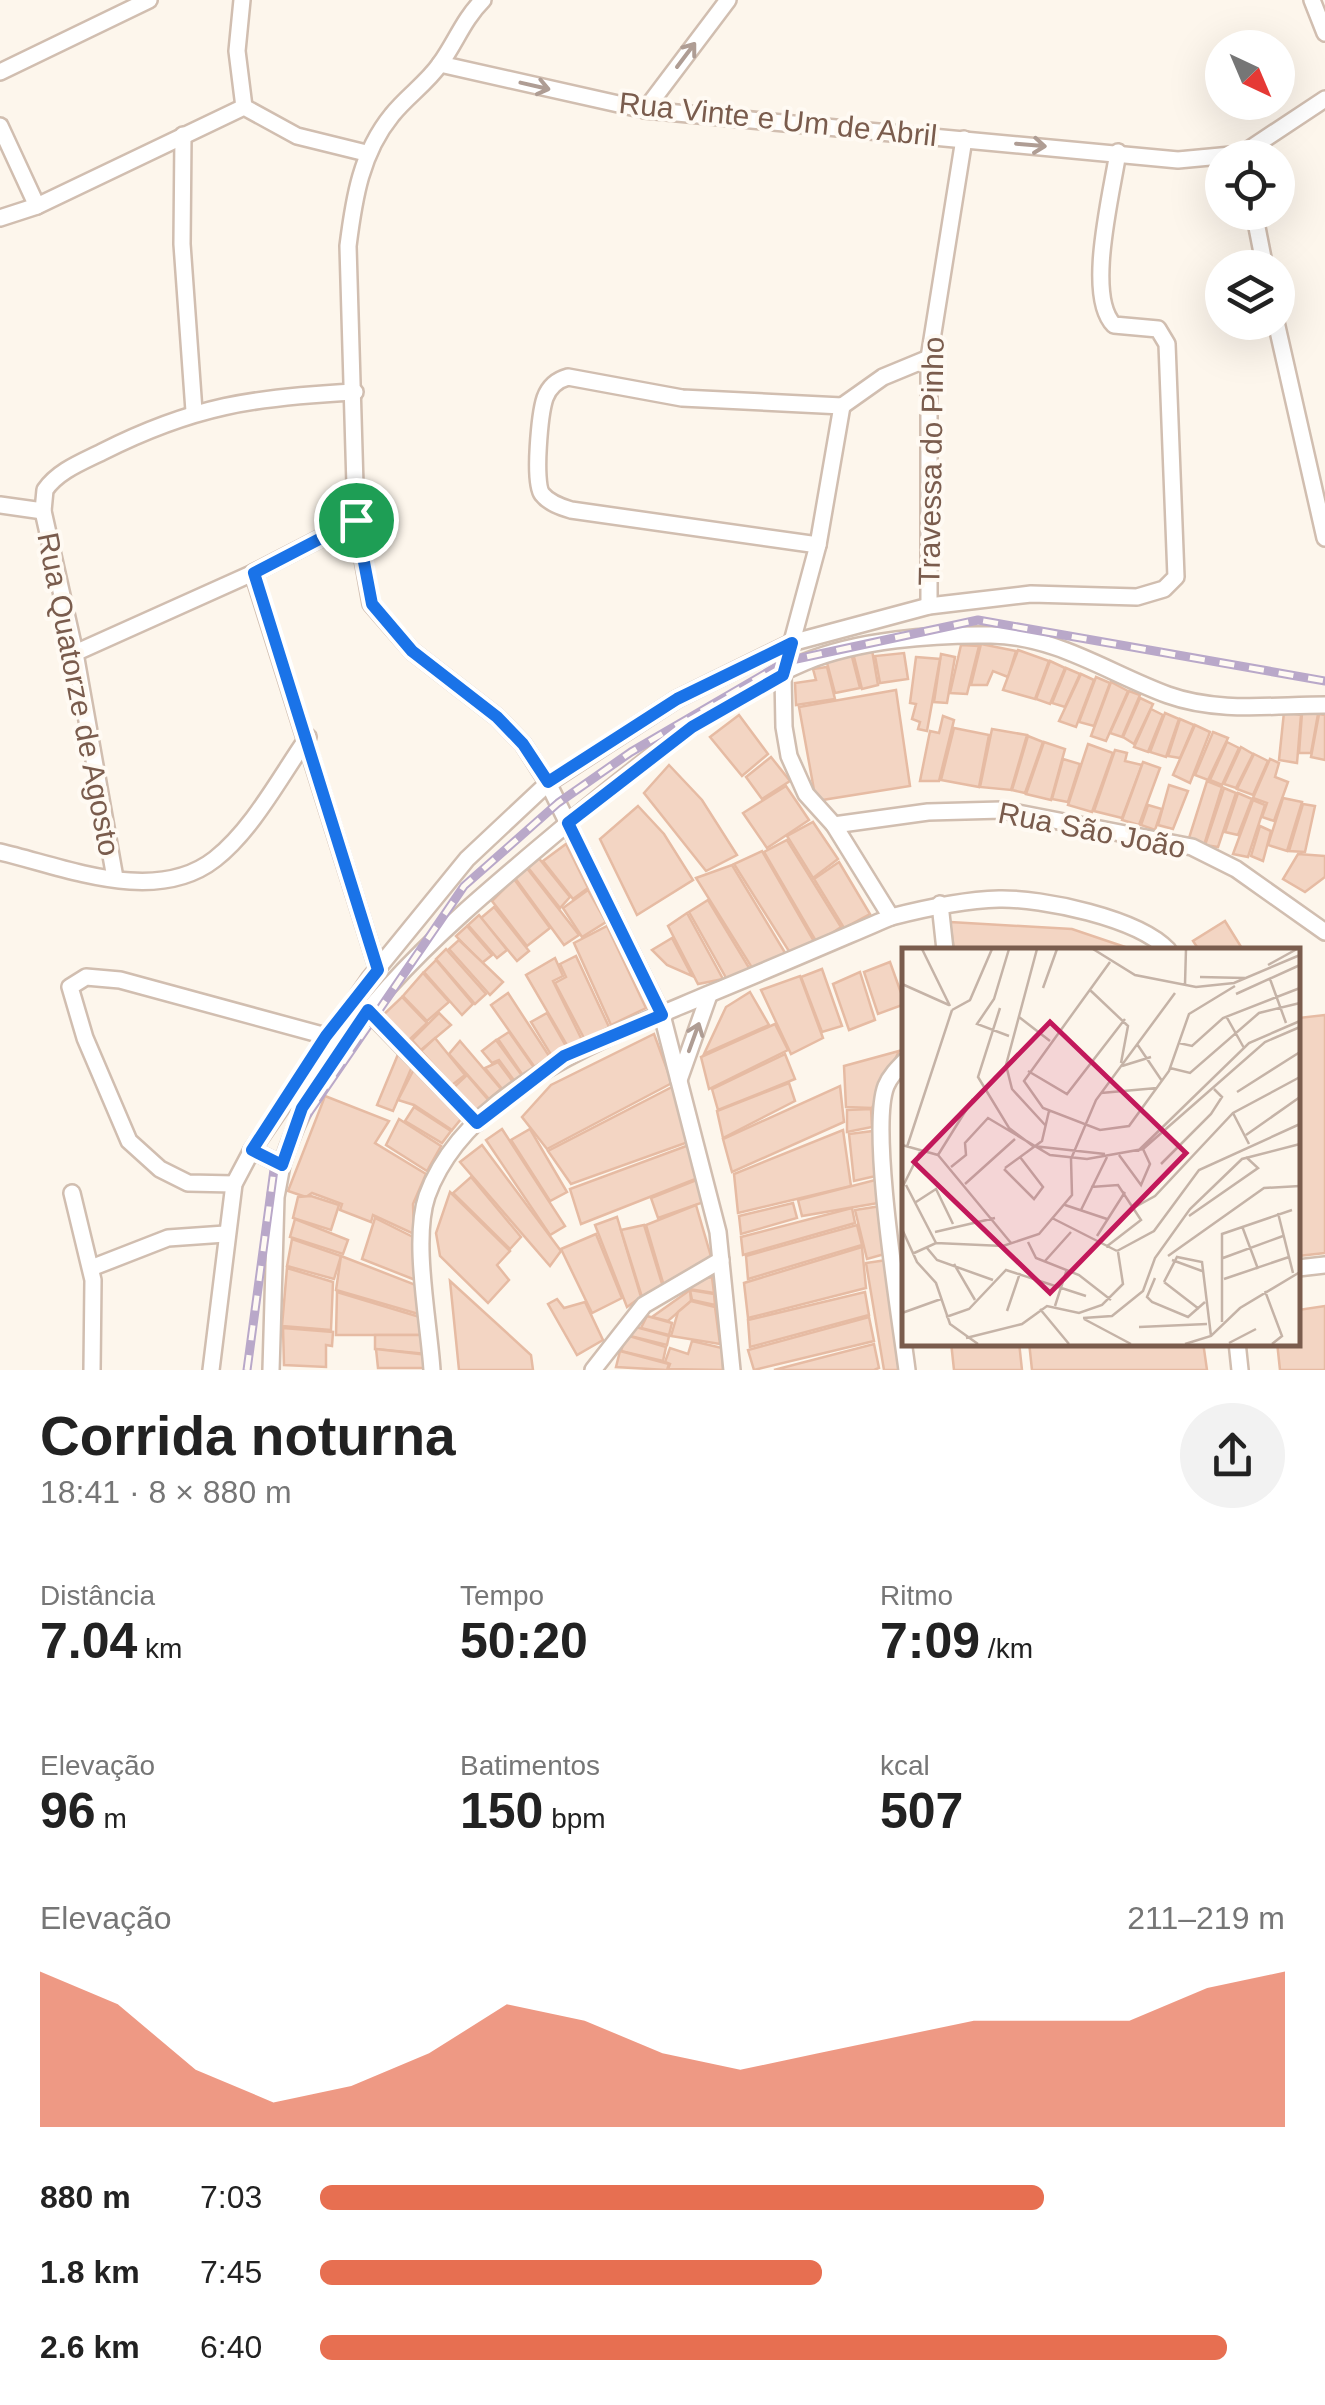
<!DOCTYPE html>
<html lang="pt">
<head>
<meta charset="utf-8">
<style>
	:root { --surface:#fff; --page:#f2f2f2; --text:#222; --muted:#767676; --accent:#e76f51 }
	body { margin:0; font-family:Arial,sans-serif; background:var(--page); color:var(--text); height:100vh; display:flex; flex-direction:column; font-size:38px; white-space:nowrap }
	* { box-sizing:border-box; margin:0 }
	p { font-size:32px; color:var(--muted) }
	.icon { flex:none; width:55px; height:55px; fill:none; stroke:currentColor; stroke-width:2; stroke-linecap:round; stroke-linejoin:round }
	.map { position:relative; height:1370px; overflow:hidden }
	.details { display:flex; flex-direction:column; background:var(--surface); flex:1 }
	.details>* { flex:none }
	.needle { width:65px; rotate:136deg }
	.controls { position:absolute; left:1205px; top:30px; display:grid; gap:20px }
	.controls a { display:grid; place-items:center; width:90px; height:90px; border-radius:50%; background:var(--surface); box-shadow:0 10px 40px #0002; font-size:50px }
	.pin { position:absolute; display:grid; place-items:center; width:85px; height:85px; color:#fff; margin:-42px; border:5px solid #fff; border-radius:50%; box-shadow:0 2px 10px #0007 }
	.round { display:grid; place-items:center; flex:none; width:105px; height:105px; border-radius:52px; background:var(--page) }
	.head { display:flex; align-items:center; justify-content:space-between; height:170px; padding:0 40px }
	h1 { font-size:55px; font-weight:700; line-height:75px }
	.stats { display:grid; grid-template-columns:repeat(3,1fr); gap:15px; height:170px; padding:10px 40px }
	.stats div { display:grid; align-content:center }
	.stats b { font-size:50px; font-weight:700 }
	.stats small { font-size:28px; font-weight:400 }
	.stats p { font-size:28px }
	.chart { height:280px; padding:20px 40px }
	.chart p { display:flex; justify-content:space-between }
	.chart svg { width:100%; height:180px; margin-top:10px; fill:var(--accent); opacity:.7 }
	ul { padding:0 40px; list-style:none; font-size:32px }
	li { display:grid; grid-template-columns:160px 120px 1fr; align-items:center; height:75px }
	li i { height:25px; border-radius:12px; background:var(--accent) }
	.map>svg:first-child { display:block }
</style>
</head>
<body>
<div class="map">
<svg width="1325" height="1370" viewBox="0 0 1325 1370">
	<rect width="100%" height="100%" fill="#fdf6ec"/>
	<!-- building -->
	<g fill="#f3d5c3" stroke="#e6bba3" stroke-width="2.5">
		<polygon points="981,644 1016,651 1008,677 993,671 987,685 971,685"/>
		<polygon points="961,645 979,646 967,694 950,693"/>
		<polygon points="872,650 878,685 862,689 853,653"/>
		<polygon points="1018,650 1049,661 1035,699 1003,690"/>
		<polygon points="851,653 860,688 835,693 826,659"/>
		<polygon points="904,653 908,679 880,683 875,656"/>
		<polygon points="941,654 955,657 947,703 934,702"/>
		<polygon points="916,657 940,659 927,731 918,729 920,722 912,719 916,704 910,703"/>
		<polygon points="1050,661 1065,668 1050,704 1036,699"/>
		<polygon points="827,667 835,699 796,705 795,683 816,680 813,669"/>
		<polygon points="1066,668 1080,674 1065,707 1052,703"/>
		<polygon points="1081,674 1094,680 1076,727 1059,721"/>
		<polygon points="1096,677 1110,683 1094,726 1079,722"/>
		<polygon points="1111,682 1128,691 1106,741 1091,736"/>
		<polygon points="896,690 910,786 816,801 799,707"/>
		<polygon points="1129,691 1140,695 1122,737 1110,733"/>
		<polygon points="1140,698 1153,704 1134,744 1123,737"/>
		<polygon points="1151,709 1163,715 1148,752 1134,747"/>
		<polygon points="1284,712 1301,715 1297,763 1279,760"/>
		<polygon points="1165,713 1179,719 1166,757 1150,752"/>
		<polygon points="1302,713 1318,714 1311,753 1299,753"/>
		<polygon points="1319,714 1325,715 1325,760 1311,757"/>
		<polygon points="739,715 768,754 742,776 710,737"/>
		<polygon points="943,716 954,720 939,781 920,781 930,731 939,733"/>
		<polygon points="1180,719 1194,725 1180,758 1168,756"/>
		<polygon points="1195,725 1210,732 1190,783 1173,775"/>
		<polygon points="954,728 989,735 979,787 941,780"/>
		<polygon points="992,729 1027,735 1011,790 980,787"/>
		<polygon points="1213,732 1228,738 1208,780 1195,775"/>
		<polygon points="1028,736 1043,742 1025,793 1012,790"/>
		<polygon points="1044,742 1065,749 1051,800 1026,794"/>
		<polygon points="1227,742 1239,748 1222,785 1210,780"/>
		<polygon points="1088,744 1113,753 1092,812 1068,805"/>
		<polygon points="1241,747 1253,754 1236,788 1224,784"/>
		<polygon points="1115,750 1127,753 1125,761 1142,765 1122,818 1094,811"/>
		<polygon points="1254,754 1268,761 1253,795 1237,789"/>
		<polygon points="771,757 790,781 762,799 746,777"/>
		<polygon points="1063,759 1080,764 1068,802 1052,799"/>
		<polygon points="1270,759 1279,763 1275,777 1288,782 1274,821 1262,817 1267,803 1253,798"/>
		<polygon points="1143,762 1160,768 1139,825 1122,820"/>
		<polygon points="669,765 702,800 737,855 706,871 644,793"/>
		<polygon points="1207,781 1222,787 1204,845 1189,838"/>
		<polygon points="1169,785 1188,791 1173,829 1158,825"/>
		<polygon points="786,786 809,820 767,848 743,813"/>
		<polygon points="1224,788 1236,793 1218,847 1205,845"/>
		<polygon points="1238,793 1252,799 1238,835 1225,832"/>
		<polygon points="1283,798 1302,802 1287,851 1268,845"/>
		<polygon points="1253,800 1265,805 1248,857 1233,854"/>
		<polygon points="1303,804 1315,806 1305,852 1289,851"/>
		<polygon points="1148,805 1162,809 1155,830 1141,825"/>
		<polygon points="638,806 664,834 693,880 637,915 600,839"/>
		<polygon points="813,822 838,859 813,878 787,836"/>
		<polygon points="1260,826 1271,831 1263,861 1251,856"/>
		<polygon points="787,840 841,927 817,943 764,852"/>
		<polygon points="566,844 588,888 573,899 543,861"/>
		<polygon points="762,851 816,945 792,956 734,864"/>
		<polygon points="1298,854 1325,856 1325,877 1305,892 1283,879"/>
		<polygon points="537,856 570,897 560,908 526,865"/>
		<polygon points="839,862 870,914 844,928 814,879"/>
		<polygon points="732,865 787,956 754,971 696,878"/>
		<polygon points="526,867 579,935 564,945 515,878"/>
		<polygon points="514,879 550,928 527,946 492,901"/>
		<polygon points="588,890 606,922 582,937 563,908"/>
		<polygon points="708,900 751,971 729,983 689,912"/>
		<polygon points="494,907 529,951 517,961 481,918"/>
		<polygon points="687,913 723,979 698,984 668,926"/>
		<polygon points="479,915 507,950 497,958 468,925"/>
		<polygon points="1225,921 1243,950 1199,950 1193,941"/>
		<polygon points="950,922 1072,929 1134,950 954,950"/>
		<polygon points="467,926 492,955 482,963 456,936"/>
		<polygon points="607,926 646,1008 611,1025 574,943"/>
		<polygon points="672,938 692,976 667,965 652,950"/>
		<polygon points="459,940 503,982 490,995 449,949"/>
		<polygon points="446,949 486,994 475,1004 436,959"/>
		<polygon points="576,956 609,1027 585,1040 555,983 566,977 560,964"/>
		<polygon points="555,958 563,976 553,981 582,1040 568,1047 526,975"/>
		<polygon points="436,960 473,1004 462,1015 424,972"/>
		<polygon points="890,962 905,1004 878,1014 864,972"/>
		<polygon points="822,969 842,1026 822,1032 801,977"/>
		<polygon points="860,972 875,1020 849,1030 833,984"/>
		<polygon points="423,973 449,1002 427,1021 403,996"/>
		<polygon points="800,976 823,1038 791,1054 761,990"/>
		<polygon points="750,992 769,1025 704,1054 726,1007"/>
		<polygon points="508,993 551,1059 536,1069 491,1005"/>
		<polygon points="402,997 427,1023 406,1043 380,1018"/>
		<polygon points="439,1013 451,1025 421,1050 412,1040"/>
		<polygon points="547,1013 567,1048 553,1058 531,1022"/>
		<polygon points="1325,1015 1325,1253 1298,1256 1298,1018"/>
		<polygon points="775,1024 788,1050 709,1089 701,1057"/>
		<polygon points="509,1032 535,1069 524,1077 498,1039"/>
		<polygon points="654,1034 672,1083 547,1149 522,1117 551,1085"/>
		<polygon points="435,1038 465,1075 452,1085 421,1051"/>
		<polygon points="496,1040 523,1077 516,1083 499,1060 492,1063 482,1051"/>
		<polygon points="460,1041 501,1089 489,1099 449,1054"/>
		<polygon points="899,1051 872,1108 846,1107 844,1066"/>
		<polygon points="399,1052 414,1062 393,1111 377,1105"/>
		<polygon points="785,1054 795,1079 718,1110 712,1089"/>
		<polygon points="498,1062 513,1082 503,1090 485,1068"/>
		<polygon points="414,1069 461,1119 452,1130 414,1105 398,1100"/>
		<polygon points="467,1075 490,1102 478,1114 453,1088"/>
		<polygon points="789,1083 795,1101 723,1138 717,1111"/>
		<polygon points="840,1086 844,1122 732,1172 723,1139"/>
		<polygon points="672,1087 691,1141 571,1184 548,1151"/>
		<polygon points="325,1096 389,1121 375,1143 426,1174 413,1204 414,1234 373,1215 371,1222 340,1210 342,1204 312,1193 306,1197 288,1191"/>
		<polygon points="414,1107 451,1131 442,1143 405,1121"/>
		<polygon points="871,1109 872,1127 847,1132 847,1110"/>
		<polygon points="399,1119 441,1146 427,1171 386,1145"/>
		<polygon points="502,1129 565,1226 550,1235 486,1140"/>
		<polygon points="530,1129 567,1192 550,1201 511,1140"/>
		<polygon points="843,1130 851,1186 738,1213 734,1174"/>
		<polygon points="873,1131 880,1175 854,1181 849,1134"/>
		<polygon points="482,1145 561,1251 550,1266 460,1162"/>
		<polygon points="689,1145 698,1178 581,1224 570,1189"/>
		<polygon points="471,1177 521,1237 510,1249 453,1193"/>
		<polygon points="699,1179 704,1202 658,1218 651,1198"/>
		<polygon points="879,1179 884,1202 802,1216 798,1200"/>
		<polygon points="450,1192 510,1251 497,1265 509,1280 488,1303 440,1256 436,1233"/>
		<polygon points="311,1196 339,1205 331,1230 293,1218 298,1197"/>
		<polygon points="793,1203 797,1218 741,1234 739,1216"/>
		<polygon points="696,1205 712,1260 664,1286 646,1225"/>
		<polygon points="881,1206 888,1253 867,1259 855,1210"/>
		<polygon points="852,1208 855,1223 743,1255 741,1237"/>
		<polygon points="617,1217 641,1297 627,1307 595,1225"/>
		<polygon points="375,1218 415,1238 418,1281 362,1259"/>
		<polygon points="295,1219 348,1240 343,1254 290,1237"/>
		<polygon points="644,1225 663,1287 642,1297 621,1230"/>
		<polygon points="857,1225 862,1245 748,1279 746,1256"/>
		<polygon points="596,1234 622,1298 592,1313 561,1249"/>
		<polygon points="292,1239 341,1256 334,1279 287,1266"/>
		<polygon points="862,1247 866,1288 748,1318 744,1283"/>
		<polygon points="341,1256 421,1287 422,1315 336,1290"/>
		<polygon points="887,1260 900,1370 884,1370 866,1263"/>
		<polygon points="287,1268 333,1282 331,1330 282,1326"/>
		<polygon points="712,1277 714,1293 689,1289 688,1282"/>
		<polygon points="450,1281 531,1355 533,1370 459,1370"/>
		<polygon points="690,1290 691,1301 668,1321 652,1317"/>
		<polygon points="690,1290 714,1294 715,1305 692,1300"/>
		<polygon points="337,1292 423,1318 424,1335 336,1335"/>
		<polygon points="865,1292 869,1315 750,1347 748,1320"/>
		<polygon points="557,1299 564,1308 585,1302 603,1340 577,1355 548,1304"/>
		<polygon points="691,1301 715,1307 720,1344 671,1336 678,1312"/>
		<polygon points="1325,1306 1325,1370 1280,1370 1277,1342 1298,1342 1298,1310"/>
		<polygon points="647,1316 672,1323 669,1335 641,1328"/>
		<polygon points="869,1317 874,1341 754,1370 748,1350"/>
		<polygon points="632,1326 669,1336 667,1345 630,1336"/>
		<polygon points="283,1328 333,1332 332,1346 326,1345 326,1367 284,1365"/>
		<polygon points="375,1335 424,1335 427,1354 375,1349"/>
		<polygon points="626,1335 666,1347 663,1361 621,1351"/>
		<polygon points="692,1341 722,1348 723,1370 668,1369 670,1364 665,1362 670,1348 688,1354"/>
		<polygon points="951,1342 1019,1342 1022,1370 954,1370"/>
		<polygon points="1029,1342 1203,1342 1207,1370 1032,1370"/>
		<polygon points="874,1344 879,1368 874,1370 774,1370"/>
		<polygon points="376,1349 428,1355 430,1368 378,1368"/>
		<polygon points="620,1351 669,1364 667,1370 616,1367"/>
	</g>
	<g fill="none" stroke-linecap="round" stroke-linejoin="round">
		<defs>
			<g id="minor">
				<polyline points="242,0 237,51 244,107"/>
				<path d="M483,0C463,20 456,42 440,64C427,83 406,97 392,115C361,153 354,198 348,246L356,520L371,604L412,651L497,717L523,744L548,783L662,1015L718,1232L732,1370"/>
				<polyline points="1312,0 1325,33"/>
				<polyline points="440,64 645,110 1178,160 1242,154 1325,99"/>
				<polyline points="0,72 149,0"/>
				<polyline points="645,110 728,0"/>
				<polyline points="0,126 37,206"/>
				<polyline points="183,135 182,244 194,411"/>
				<polyline points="1254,212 1265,268"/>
				<polyline points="0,218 37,206 244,107 297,136 366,153"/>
				<polyline points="1276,322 1325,538"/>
				<polyline points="842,406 818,545 783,675 784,727 789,756 806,794 834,825 891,917"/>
				<polyline points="842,406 883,377 929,358"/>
				<polyline points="0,505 43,511"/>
				<path d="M818,545L571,510C561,507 549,503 542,494C533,482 540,413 545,398C549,387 557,380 568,377L682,398L842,406"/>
				<polyline points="253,573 378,970"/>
				<polyline points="929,606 929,358 964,139"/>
				<polyline points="75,653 253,573 356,520"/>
				<polyline points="834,825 928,812 1002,810 1192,847 1236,869 1325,932"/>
				<path d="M0,852C65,867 155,906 215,859C253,829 280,777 308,737"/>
				<path d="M115,878L75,653L43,511L45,490C58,471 82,462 102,452C193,406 254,397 355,392"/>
				<polyline points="940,904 945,950"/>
				<polyline points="367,1010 477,1123"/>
				<path d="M905,1061C898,1068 890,1076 886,1086C869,1130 900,1314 907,1370"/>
				<polyline points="679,1080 709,995"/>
				<polyline points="252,1150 282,1165 276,1197 271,1370"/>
				<path d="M282,1165C327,1018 455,919 568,823C637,766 722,697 805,662C858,640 933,634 991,635C1057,636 1108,673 1168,695C1218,713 1273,705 1325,705"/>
				<polyline points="234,1184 188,1183 160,1169 129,1141 85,1038 70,987 86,977 120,980 326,1036"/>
				<polyline points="72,1193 93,1280 92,1370"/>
				<polyline points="91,1268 168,1238 225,1234"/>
				<polyline points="1298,1268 1325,1265"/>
				<polyline points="1237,1342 1240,1370"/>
				<path d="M211,1370L234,1184L252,1150L370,978L467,859L548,783L677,699L791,643L929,606L1031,594L1137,597L1164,589L1176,577L1167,344L1158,329L1114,325C1085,296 1112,193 1118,152"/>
				<path d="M432,1370C429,1322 412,1240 427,1196C466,1087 613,1035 709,994C770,969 830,943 891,917C926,908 962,900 999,899C1042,898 1138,918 1168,950"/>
				<polyline points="593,1370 644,1305 721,1260"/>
			</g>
		</defs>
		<!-- minor casing -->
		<use href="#minor" stroke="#d1beb0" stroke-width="20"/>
		<!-- minor -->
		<use href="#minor" stroke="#fff" stroke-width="15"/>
		<defs>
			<polyline id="rail" points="247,1370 275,1162 464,886 558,803 631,752 787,661 978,620 1325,681"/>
		</defs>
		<!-- rail casing -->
		<use href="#rail" stroke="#b9a8c9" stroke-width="9"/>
		<!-- rail -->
		<use href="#rail" stroke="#fffaf3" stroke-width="5" stroke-dasharray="15" stroke-linecap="butt"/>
	</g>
	<!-- one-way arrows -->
	<defs><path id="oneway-shaft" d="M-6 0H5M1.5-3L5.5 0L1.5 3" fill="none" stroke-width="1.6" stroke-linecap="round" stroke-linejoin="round" transform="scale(2.5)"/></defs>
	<g stroke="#af9d94">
		<use href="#oneway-shaft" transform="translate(686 55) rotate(-53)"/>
		<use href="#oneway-shaft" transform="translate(535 86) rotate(13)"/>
		<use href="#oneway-shaft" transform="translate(1031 145) rotate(5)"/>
		<use href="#oneway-shaft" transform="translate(694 1037) rotate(-70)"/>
	</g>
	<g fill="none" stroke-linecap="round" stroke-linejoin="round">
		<defs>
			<polygon id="route" points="356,520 372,604 412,651 497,717 523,744 548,782 677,699 792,643 783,675 692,727 568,823 662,1015 564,1056 477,1123 368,1010 302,1108 282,1165 252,1150 326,1036 378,970 254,573"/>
		</defs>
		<!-- route casing -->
		<use href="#route" stroke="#fff" stroke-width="20"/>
		<!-- route -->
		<use href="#route" stroke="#1a73e8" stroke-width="12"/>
	</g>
	<g text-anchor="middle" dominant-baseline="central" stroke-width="8" stroke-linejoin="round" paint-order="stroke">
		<!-- street labels -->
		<g font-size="30" fill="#7a5c4d" stroke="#fffaf3">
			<text transform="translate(778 119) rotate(6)">Rua Vinte e Um de Abril</text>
			<text transform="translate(931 461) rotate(-89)">Travessa do Pinho</text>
			<text transform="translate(79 694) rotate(79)">Rua Quatorze de Agosto</text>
			<text transform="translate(1092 830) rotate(11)">Rua São João</text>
		</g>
	</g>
	<!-- overview -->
	<g transform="translate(902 948)">
		<rect width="398" height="398" fill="#fdf6ec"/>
		<path fill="none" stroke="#c5b3a7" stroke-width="2.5" d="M20,1L48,58M135,1L104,117L110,141L144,178M191,1L233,27L294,39L332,35L398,7M208,14L122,133L141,160L198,182L227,178L267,123L287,66L333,38M366,17L395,1M298,29L343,30M368,31L384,75M0,36L47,57M283,36L284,1M141,40L155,1M188,42L226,78L219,115M334,46L398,17M98,60L76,129L107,180L131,198L203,206M50,62L68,52L90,1M324,68L342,100M117,69L148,93M107,88L75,76L92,51L107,1M277,95L290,98L321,70L398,40M235,96L260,133M220,118L249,109M268,120L288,125L357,65L398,55M126,123L165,146L223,71M335,144L398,104M199,145L255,140M331,165L347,196M344,187L398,149M0,197L36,207M5,199L50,62M236,203L347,95L398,73M36,207L109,295M36,207L71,151M217,207L239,237L248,216L241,201M259,216L309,166L320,149L312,141M49,219L64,207L63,195L86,170L148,207L185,211L241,201L363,94L398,79M103,220L140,193L147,163M102,221L132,251L141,239L118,209M63,236L113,191M4,237L34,295M189,239L216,237L239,272L204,299M0,240L18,204M14,254L34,241L51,276M163,257L205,271M233,259L253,248L331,165L398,129M179,262L205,209M376,265L391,325M287,268L356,220L344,209M150,270L215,303M340,278L356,321M0,281L15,314L34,335L48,376L76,396M33,284L93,270M195,288L223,244M126,294L134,310L177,327L209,352M25,300L35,312L91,332M215,303L252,283L297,222L398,176M10,306L34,295L101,298L137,286L170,247L169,211L194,152L273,45M266,308L362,240L398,238M321,310L381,288M270,312L300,323M143,313L169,284M52,316L73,352M253,330L245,349L250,354L286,369L303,354M322,331L387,309M262,334L275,309L300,314L309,388M262,334L297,361M363,343L380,388L370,396M153,358L165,321M138,361L167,396M105,363L118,325M0,365L39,351M44,369L67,361L104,322L184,348M181,370L210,368L241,343L253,310L288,261L340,211L398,196M182,371L229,396M320,374V286L390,262M237,379L305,376M64,390L120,376L145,358L177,365L200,357L221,336L216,304M327,395L354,381M283,396L309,388L338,360L398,324"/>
		<path fill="#c2185b" fill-opacity="0.15" stroke="#c2185b" stroke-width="5" d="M148,74L284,205L148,345L12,214Z"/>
		<rect width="398" height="398" fill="none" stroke="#7a5c4d" stroke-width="5"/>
	</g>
</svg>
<div class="controls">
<a><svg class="needle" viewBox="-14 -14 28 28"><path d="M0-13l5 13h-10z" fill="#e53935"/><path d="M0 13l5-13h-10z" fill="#767676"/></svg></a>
<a><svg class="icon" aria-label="locate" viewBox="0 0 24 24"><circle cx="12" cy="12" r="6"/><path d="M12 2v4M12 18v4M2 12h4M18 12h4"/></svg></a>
<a><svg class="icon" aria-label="layers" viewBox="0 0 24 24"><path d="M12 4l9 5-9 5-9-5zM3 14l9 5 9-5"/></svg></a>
</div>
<div class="pin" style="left:356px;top:520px;background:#1e9e55"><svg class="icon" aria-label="arrive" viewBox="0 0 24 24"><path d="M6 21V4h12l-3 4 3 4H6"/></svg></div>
</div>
<section class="details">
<div class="head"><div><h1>Corrida noturna</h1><p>18:41 · 8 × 880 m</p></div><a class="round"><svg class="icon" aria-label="share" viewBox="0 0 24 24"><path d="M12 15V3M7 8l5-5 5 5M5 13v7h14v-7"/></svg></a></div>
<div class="stats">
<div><p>Distância</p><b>7.04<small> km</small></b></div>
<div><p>Tempo</p><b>50:20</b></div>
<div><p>Ritmo</p><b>7:09<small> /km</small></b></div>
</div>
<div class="stats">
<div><p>Elevação</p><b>96<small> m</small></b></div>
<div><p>Batimentos</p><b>150<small> bpm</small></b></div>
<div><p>kcal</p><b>507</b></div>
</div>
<div class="chart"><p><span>Elevação</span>211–219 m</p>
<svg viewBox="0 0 160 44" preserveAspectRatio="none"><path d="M0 44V6L10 14L20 30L30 38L40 34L50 26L60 14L70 18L80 26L90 30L100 26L110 22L120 18L130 18L140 18L150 10L160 6V44z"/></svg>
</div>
<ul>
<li><b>880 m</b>7:03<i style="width:75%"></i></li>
<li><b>1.8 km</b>7:45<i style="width:52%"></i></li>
<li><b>2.6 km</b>6:40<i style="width:94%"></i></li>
</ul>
</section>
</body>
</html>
